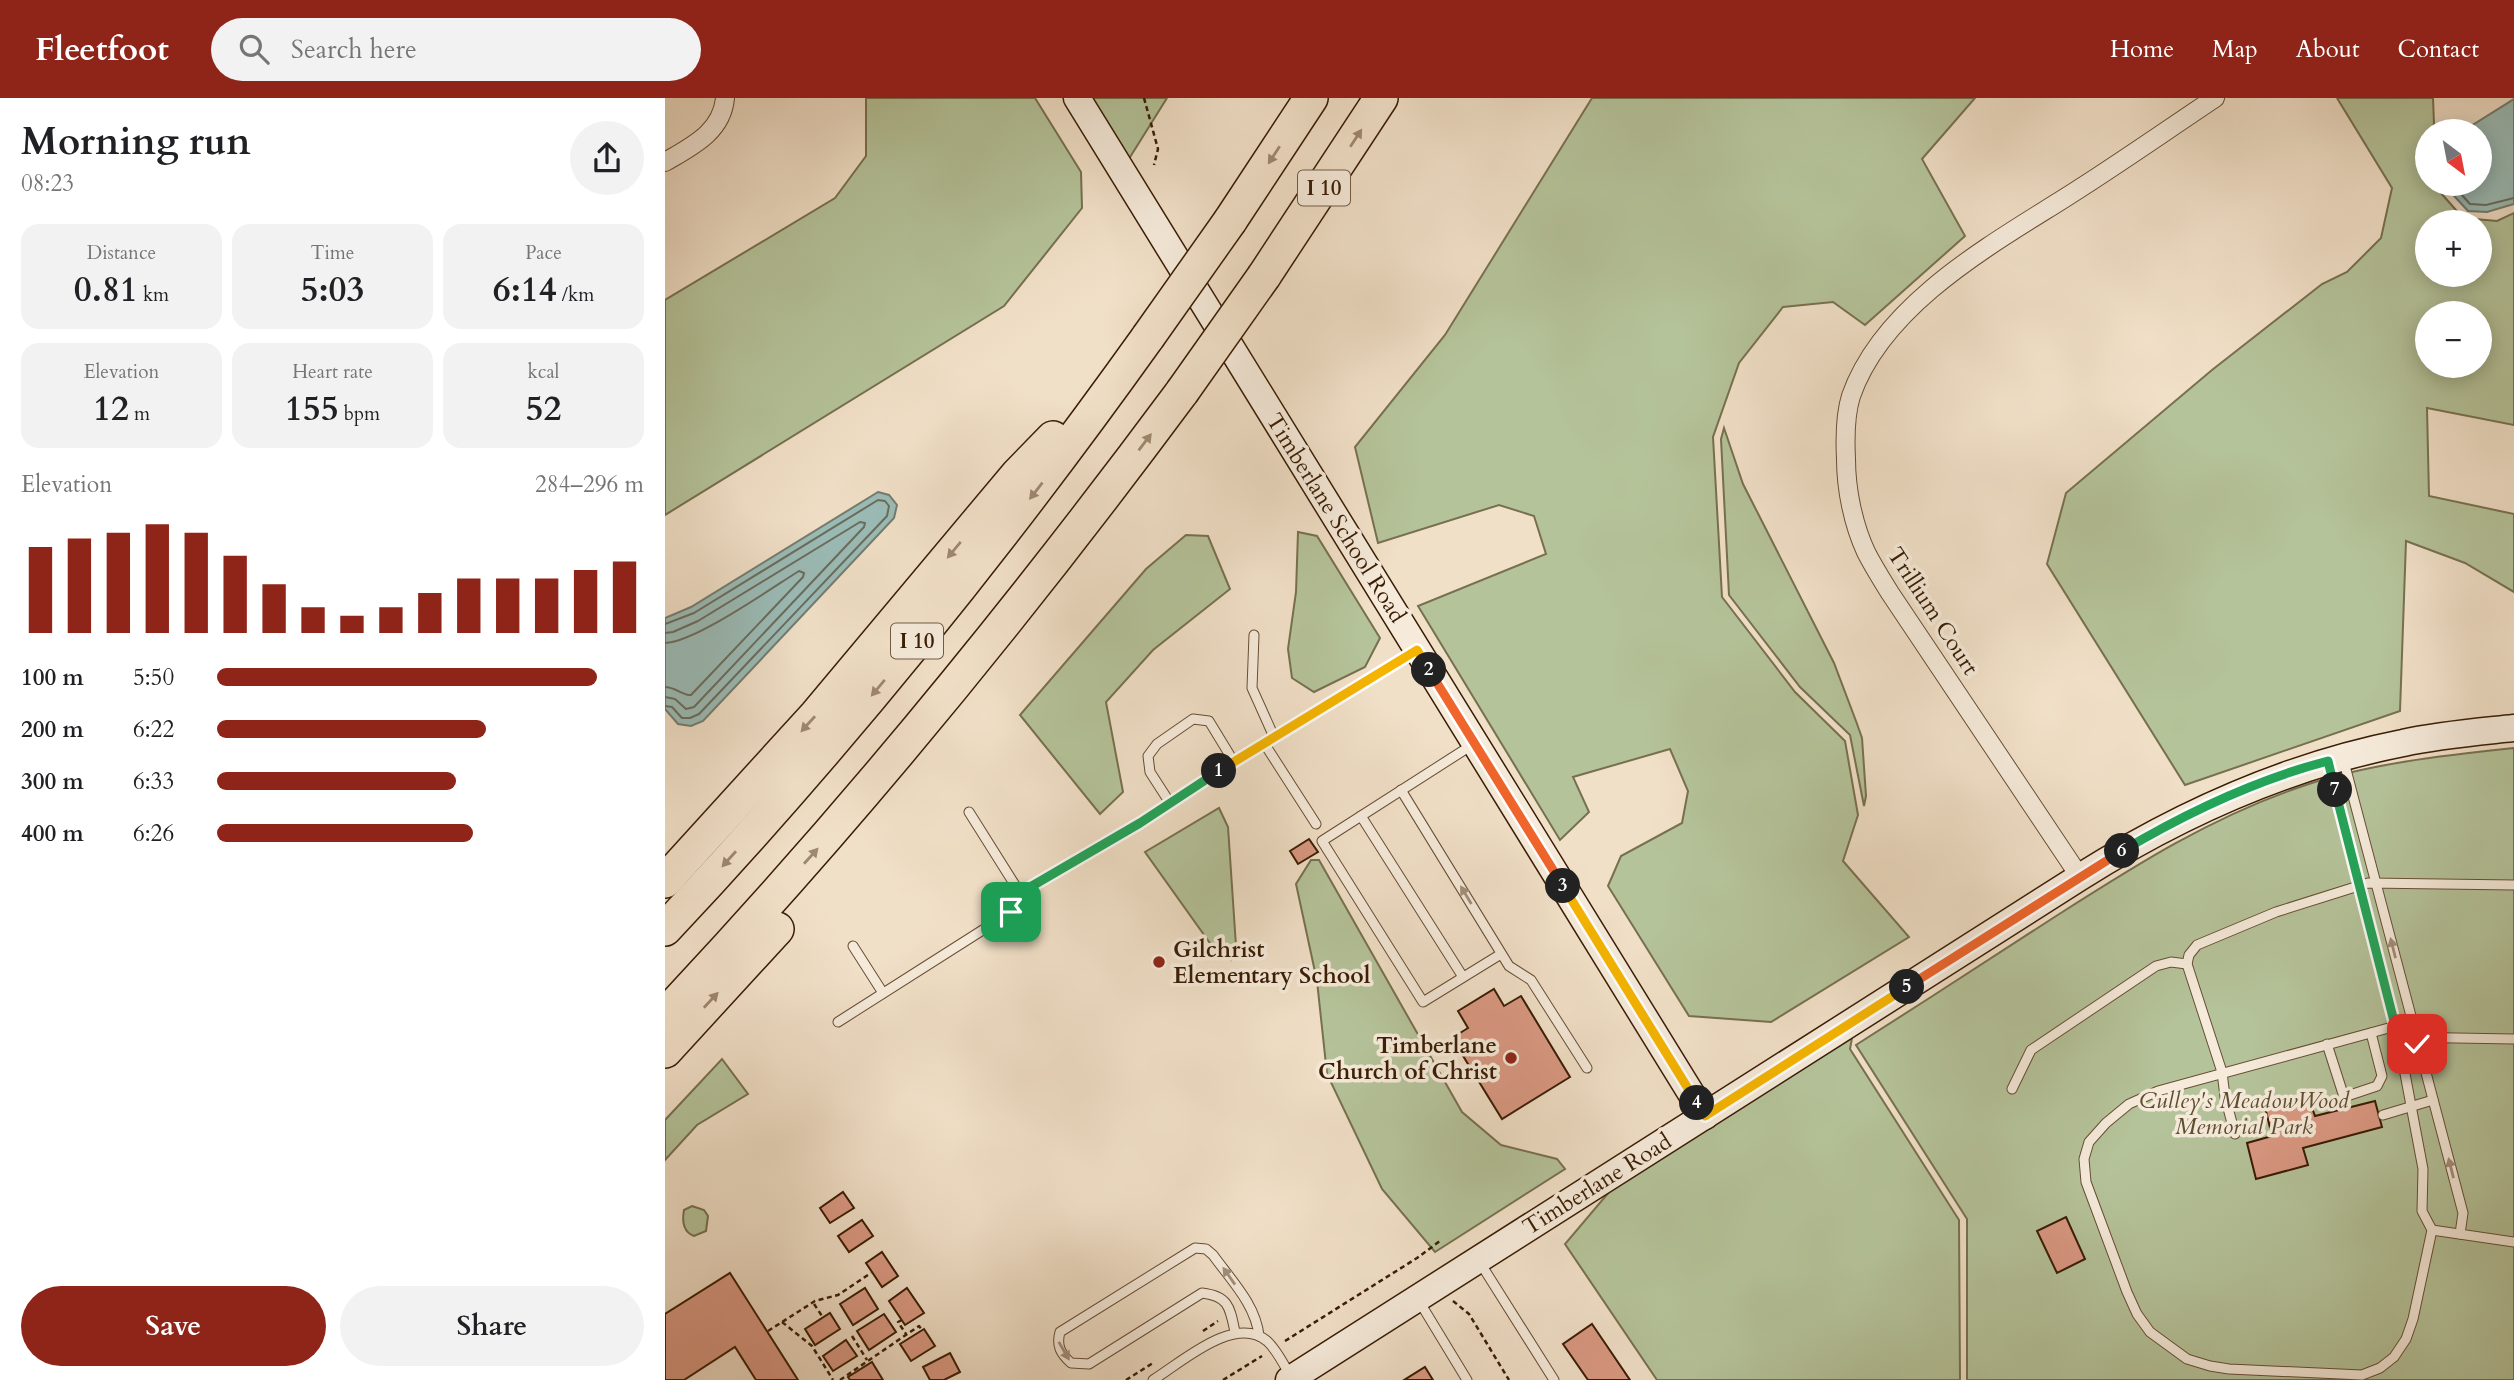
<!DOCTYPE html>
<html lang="en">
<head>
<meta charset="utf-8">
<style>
	:root { --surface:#fff; --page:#f2f2f2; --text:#202124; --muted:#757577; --accent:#8f2418 }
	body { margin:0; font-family:Cardo,serif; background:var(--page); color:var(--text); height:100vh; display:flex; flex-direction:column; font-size:26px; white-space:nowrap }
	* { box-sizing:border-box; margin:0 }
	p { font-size:23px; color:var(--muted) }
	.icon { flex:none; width:38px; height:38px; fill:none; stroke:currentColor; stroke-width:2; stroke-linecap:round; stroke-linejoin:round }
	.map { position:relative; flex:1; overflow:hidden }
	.drawer { display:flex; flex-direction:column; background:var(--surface); width:665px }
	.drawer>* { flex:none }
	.needle { width:46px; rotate:148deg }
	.fabs { position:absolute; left:1750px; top:21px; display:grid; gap:14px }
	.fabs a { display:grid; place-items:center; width:77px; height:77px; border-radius:50%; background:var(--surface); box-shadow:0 4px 18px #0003; font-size:35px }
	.pin { position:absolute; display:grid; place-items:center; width:60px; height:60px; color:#fff; margin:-30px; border-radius:14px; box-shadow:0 4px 10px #0006 }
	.km { position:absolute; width:35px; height:35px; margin:-18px; border-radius:50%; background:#222; color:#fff; font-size:19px; line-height:35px; text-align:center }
	.round { display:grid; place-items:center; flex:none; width:74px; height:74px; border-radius:37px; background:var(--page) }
	.head { display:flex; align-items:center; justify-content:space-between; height:119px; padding:0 21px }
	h1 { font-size:38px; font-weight:700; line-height:52px }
	.stats { display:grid; grid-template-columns:repeat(3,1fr); gap:10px; height:119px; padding:7px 21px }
	.stats div { display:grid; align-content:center; border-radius:18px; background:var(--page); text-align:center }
	.stats b { font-size:35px; font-weight:700 }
	.stats small { font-size:19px; font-weight:400 }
	.stats p { font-size:19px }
	.chart { height:196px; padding:14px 21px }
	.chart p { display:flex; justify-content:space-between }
	.chart svg { width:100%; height:126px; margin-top:7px; stroke:var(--accent); stroke-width:6 }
	.primary-button { display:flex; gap:14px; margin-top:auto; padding:14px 21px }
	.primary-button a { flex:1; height:80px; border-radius:42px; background:var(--accent); color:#fff; font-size:28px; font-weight:700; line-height:80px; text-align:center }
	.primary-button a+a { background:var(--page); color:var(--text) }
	ul { padding:0 21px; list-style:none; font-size:23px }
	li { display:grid; grid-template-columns:112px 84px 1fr; align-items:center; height:52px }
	li i { height:18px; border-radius:9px; background:var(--accent) }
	header { display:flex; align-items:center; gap:42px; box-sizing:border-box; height:98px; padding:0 35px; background:var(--accent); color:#fff }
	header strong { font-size:33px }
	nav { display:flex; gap:38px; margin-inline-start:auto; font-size:24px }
	.search { width:490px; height:63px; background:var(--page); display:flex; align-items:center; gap:18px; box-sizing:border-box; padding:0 24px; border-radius:38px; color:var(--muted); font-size:26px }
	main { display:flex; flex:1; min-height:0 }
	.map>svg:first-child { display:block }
</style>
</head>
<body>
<header>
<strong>Fleetfoot</strong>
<div class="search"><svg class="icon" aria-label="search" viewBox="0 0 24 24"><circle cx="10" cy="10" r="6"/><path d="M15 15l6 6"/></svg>Search here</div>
<nav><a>Home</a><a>Map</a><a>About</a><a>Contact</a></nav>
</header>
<main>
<section class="drawer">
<div class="head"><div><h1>Morning run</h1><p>08:23</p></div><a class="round"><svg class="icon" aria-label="share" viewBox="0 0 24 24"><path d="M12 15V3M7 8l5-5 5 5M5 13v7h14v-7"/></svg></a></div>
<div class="stats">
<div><p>Distance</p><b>0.81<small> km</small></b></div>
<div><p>Time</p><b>5:03</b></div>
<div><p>Pace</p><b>6:14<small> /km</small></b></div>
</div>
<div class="stats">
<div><p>Elevation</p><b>12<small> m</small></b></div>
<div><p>Heart rate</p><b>155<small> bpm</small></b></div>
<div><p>kcal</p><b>52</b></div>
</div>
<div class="chart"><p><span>Elevation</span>284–296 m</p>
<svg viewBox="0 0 160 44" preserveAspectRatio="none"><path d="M5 44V14M15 44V11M25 44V9M35 44V6M45 44V9M55 44V17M65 44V27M75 44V35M85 44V38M95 44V35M105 44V30M115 44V25M125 44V25M135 44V25M145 44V22M155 44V19"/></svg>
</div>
<ul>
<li><b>100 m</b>5:50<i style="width:89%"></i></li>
<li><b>200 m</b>6:22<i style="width:63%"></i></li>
<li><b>300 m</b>6:33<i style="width:56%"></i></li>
<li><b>400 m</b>6:26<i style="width:60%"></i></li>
</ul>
<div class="primary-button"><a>Save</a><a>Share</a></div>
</section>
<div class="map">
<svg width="1849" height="1282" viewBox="0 0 1849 1282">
	<rect width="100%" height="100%" fill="#f1e0c8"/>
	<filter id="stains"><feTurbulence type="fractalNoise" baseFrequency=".00286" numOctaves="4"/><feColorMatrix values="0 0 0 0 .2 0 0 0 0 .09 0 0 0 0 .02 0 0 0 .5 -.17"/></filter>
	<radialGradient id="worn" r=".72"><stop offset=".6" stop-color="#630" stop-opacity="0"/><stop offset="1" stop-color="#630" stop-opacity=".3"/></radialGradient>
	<!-- green -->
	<g fill="#b5c39a" stroke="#77704f" stroke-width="2" fill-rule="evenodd">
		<polygon points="201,0 370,0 416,74 417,110 339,208 0,417 0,202 170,100 201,58"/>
		<polygon points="420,0 502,0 462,64"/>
		<polygon points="927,0 1310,0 1257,61 1300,138 1200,227 1168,204 1118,209 1074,265 1048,339 1057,499 1130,594 1180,643 1193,717 1178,763 1244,839 1106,924 1024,918 943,788 956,758 1017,725 1023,693 1005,651 908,679 924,714 895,742 753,508 881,456 869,418 834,407 713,445 690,349 780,237"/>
		<path d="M1672,0H1768L1769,26L1766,33H1762V43L1752,67L1762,79V86H1768L1798,120L1832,123L1849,115V327L1762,310L1764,398L1849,416V494L1800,465L1741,443L1735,613L1520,687L1382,466L1401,395L1547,272L1657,186L1682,174L1716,140L1727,90ZM1762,124H1815V177H1762ZM1762,215H1815V268H1762Z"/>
		<polygon points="1059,330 1078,386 1169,565 1191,623 1197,640 1201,698 1199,708 1185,637 1135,589 1064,497 1056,341"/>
		<polygon points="633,434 652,438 715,540 700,569 649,594 627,580 623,551 631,494"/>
		<polygon points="521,437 543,438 565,491 488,552 441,604 458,694 435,716 355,617 481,471"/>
		<path d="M1849,650V1282H1302V1121L1191,947C1257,905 1322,863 1388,820C1468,769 1544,720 1635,689C1700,666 1781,657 1849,650Z"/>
		<polygon points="554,710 563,729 571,848 566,862 547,848 480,754"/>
		<polygon points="646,762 654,762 797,1014 836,1047 892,1061 900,1071 770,1154 717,1091 662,976 652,883 631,786"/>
		<polygon points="1187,940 1185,951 1294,1122 1295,1282 992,1282 900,1146 950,1087"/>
		<polygon points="57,961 83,996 32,1027 0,1062 0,1022"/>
		<path d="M27,1108L39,1112L43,1118L41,1133L29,1138C18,1134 17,1123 19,1112Z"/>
	</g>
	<!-- water -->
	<g fill="#9bbdb8" stroke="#747d70" stroke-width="2">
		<polygon points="1849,1 1849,106 1822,114 1803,113 1778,86 1815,86 1815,33 1798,33"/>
		<polygon points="213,394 224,397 232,407 229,420 38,623 26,628 13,626 0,611 0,520 26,509"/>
	</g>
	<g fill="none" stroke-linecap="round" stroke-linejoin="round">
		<!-- shore -->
		<g stroke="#6a6c5e" stroke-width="2">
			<polyline points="1787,86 1805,106 1821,107 1849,100"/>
			<polyline points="0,526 29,515 213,402 220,403 224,408 222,418 34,616 25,620 17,620 7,609 0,608"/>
			<polyline points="0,535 8,534 33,523 195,424 200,425 199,429 29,609 21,611 10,601 0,599"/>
			<path d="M0,545C30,544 105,491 134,473L139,475L138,479L26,597C19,598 10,589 0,589"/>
		</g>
	</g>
	<!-- building -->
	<g fill="#da9983" stroke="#391c04" stroke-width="2">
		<polygon points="644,741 653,754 633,766 625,753"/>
		<polygon points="829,891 839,908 856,898 905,979 837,1021 787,940 803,930 793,913"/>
		<polygon points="1629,998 1641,1002 1646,1007 1650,1018 1710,1003 1717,1029 1638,1050 1643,1067 1591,1081 1582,1045 1607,1038 1599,1005"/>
		<polygon points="178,1094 189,1110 165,1125 155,1110"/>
		<polygon points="1401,1119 1420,1161 1392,1175 1372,1133"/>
		<polygon points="197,1122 208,1138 184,1154 173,1138"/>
		<polygon points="217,1154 233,1178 217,1189 201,1165"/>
		<polygon points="65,1175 133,1282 91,1282 70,1249 19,1282 0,1282 0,1216"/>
		<polygon points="200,1190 213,1211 188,1227 175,1206"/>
		<polygon points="242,1190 259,1215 240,1227 224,1203"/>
		<polygon points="165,1215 175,1231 150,1247 140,1231"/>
		<polygon points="219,1216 231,1234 204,1252 192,1233"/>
		<polygon points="927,1226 965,1282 923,1282 898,1246"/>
		<polygon points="259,1231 270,1248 246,1263 235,1246"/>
		<polygon points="181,1242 192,1258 168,1273 158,1258"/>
		<polygon points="285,1255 295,1274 279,1282 265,1282 258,1269"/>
		<polygon points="207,1264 218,1282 185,1282 183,1279"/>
		<polygon points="760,1269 768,1282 739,1282"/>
	</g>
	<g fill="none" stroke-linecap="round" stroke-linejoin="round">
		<defs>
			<g id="lane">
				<polyline points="589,537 587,590 609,639"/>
				<polyline points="599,645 651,726"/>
				<polyline points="807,647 657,743 758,904 836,856"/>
				<polyline points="1679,664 1798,1115 1795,1136"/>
				<polyline points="1664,668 1731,928 1758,1071 1757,1113 1767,1132 1748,1221 1741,1241 1729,1259 1715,1270 1697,1277 1564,1271 1545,1268 1522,1261 1485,1234 1472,1216 1462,1194 1421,1084 1419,1061 1424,1044 1441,1025 1464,1006 1493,993 1731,928"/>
				<polyline points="736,692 844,868 866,882 922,970"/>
				<polyline points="505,705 485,674 483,658 492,646 528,621 544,623 569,664"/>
				<polyline points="304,714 355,795"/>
				<polyline points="696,718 798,879"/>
				<polyline points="188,848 218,895"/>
				<polyline points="173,924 346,814 355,795 475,725 571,662 751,553"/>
				<polyline points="1733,939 1849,941"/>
				<polyline points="1662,946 1679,999 1712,988 1717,978 1706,935"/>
				<polyline points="1347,991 1366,952 1491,868 1506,864 1522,866"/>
				<polyline points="1718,1017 1768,1002"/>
				<polyline points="1570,1036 1560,999 1557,974 1522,866 1524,857 1532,847 1611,814 1703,785 1849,787"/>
				<polyline points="1767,1132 1849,1144"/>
				<polyline points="814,1163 889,1282"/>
				<polyline points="754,1203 802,1282"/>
				<path d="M570,1234C565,1210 564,1198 537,1195L424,1266L406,1265C396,1256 391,1248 395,1234L530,1150L541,1151L548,1157C566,1182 591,1207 594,1238"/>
				<path d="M488,1282C517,1264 570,1216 602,1243C612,1252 619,1267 626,1279"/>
			</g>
			<g id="street">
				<path d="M0,64C27,48 57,34 60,0"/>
				<path d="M1415,779L1225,495C1217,482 1208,468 1201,454C1188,426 1181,391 1181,361C1180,341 1180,317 1186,298C1217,209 1320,150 1395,103C1448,70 1499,34 1550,0"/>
			</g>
			<g id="secondary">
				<polyline points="412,0 1040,1018"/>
				<path d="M624,1282L1415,779C1515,716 1621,668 1738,645C1774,637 1812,634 1849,630"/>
			</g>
			<g id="highway">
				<polyline points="565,123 646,0"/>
				<polyline points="599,178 716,0"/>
				<polyline points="0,783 151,617 352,377 388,340"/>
				<path d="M0,831C175,645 335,446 483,239"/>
				<path d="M0,917C186,720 356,511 517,294"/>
				<polyline points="0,953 112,831"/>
			</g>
		</defs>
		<!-- lane casing -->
		<use href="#lane" stroke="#674d35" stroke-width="11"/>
		<!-- street casing -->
		<use href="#street" stroke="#674d35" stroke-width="20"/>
		<!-- secondary casing -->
		<use href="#secondary" stroke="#391c04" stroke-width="29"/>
		<!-- highway casing -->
		<use href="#highway" stroke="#391c04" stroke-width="36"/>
		<!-- path -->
		<g stroke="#391c04" stroke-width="2.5" stroke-dasharray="5 3.5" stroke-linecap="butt">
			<polyline points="479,0 493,51 489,67"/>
			<polyline points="788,1203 804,1216 844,1282"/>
			<polyline points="149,1206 157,1218"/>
			<polyline points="237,1222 233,1224 241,1236"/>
			<polyline points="117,1224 147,1248 168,1282"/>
			<polyline points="103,1233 150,1203 173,1197 206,1175"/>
			<polyline points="538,1233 553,1223"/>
			<polyline points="187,1238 202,1262"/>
			<polyline points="620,1243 752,1160 775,1143"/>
			<polyline points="175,1282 254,1228 257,1232"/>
			<polyline points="461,1282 488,1265"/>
			<polyline points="558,1282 597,1258"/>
		</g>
		<!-- lane -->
		<use href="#lane" stroke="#f6ebdb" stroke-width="9"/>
		<!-- street -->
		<use href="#street" stroke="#f6ebdb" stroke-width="18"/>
		<!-- secondary -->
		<use href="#secondary" stroke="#f6ebdb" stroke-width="26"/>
		<!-- highway -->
		<use href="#highway" stroke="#f1e0c8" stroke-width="33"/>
		<defs>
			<g id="highway-bridge">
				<polyline points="483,239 565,123"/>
				<polyline points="517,294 599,178"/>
			</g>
		</defs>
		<!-- highway-bridge casing -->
		<use href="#highway-bridge" stroke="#391c04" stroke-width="36" stroke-linecap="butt"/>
		<!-- highway-bridge -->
		<use href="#highway-bridge" stroke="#f1e0c8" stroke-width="33"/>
	</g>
	<!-- one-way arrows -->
	<defs><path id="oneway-solid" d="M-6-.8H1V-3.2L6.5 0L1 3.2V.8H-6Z" transform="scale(1.75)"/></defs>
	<g fill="#9e8870">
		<use href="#oneway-solid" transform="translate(691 40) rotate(-57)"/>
		<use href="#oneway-solid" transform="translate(609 57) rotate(123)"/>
		<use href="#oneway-solid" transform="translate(480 344) rotate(-53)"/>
		<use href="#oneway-solid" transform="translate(371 393) rotate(128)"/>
		<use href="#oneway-solid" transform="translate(289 452) rotate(130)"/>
		<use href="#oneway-solid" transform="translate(213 590) rotate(130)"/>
		<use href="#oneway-solid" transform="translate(143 626) rotate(132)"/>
		<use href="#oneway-solid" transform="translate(146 758) rotate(-48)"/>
		<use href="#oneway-solid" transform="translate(64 761) rotate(132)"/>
		<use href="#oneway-solid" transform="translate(46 902) rotate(-47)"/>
	</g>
	<g fill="#a18e7a">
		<use href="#oneway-solid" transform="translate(801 797) rotate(-121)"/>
		<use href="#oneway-solid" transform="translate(1728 850) rotate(-104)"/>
		<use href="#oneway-solid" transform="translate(1786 1070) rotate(-104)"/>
		<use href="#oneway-solid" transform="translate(564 1178) rotate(-125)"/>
		<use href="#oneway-solid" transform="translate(399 1253) rotate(60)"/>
	</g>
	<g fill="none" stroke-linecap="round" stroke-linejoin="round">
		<defs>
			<polyline id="split-1" points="346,814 355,795 475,725 554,673"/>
			<polyline id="split-2" points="554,673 752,552 764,572"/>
			<polyline id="split-3" points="764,572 898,788"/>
			<polyline id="split-4" points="898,788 1032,1005"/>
			<polyline id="split-5" points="1032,1005 1040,1018 1242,889"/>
			<polyline id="split-6" points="1242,889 1457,753"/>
			<path id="split-7" d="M1457,753C1521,715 1590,682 1663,663L1670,692"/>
			<polyline id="split-8" points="1670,692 1733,939 1750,939 1752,946"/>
		</defs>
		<!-- split-1 casing -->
		<use href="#split-1" stroke="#fff" stroke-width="14"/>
		<!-- split-2 casing -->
		<use href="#split-2" stroke="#fff" stroke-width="14"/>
		<!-- split-3 casing -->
		<use href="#split-3" stroke="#fff" stroke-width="14"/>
		<!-- split-4 casing -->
		<use href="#split-4" stroke="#fff" stroke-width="14"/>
		<!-- split-5 casing -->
		<use href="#split-5" stroke="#fff" stroke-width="14"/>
		<!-- split-6 casing -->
		<use href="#split-6" stroke="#fff" stroke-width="14"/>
		<!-- split-7 casing -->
		<use href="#split-7" stroke="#fff" stroke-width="14"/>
		<!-- split-8 casing -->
		<use href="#split-8" stroke="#fff" stroke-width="14"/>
		<!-- split-1 -->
		<use href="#split-1" stroke="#22a559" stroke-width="9"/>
		<!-- split-2 -->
		<use href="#split-2" stroke="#f5b400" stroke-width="9"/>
		<!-- split-3 -->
		<use href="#split-3" stroke="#f0652b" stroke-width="9"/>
		<!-- split-4 -->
		<use href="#split-4" stroke="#f5b400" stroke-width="9"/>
		<!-- split-5 -->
		<use href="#split-5" stroke="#f5b400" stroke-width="9"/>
		<!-- split-6 -->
		<use href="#split-6" stroke="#f0652b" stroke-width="9"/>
		<!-- split-7 -->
		<use href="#split-7" stroke="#22a559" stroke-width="9"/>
		<!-- split-8 -->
		<use href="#split-8" stroke="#22a559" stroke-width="9"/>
	</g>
	<!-- markers -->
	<g fill="#8f2418" stroke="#f6ebdb" stroke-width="2.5">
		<circle cx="494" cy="864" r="7"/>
		<circle cx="846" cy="960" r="7"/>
	</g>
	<g text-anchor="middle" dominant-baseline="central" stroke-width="7" stroke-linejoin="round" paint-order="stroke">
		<!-- shield labels -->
		<g fill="#f6ebdb" stroke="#725a44" stroke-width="2">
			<rect x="633" y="72.5" width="52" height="35" rx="5"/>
			<rect x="226" y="525.5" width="52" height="35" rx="5"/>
		</g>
		<g font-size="21" font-weight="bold" fill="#391c04">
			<text x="659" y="90">I 10</text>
			<text x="252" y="543">I 10</text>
		</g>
		<!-- street labels -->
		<g font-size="23" fill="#391c04" stroke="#f6ebdb">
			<text transform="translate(671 420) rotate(58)">Timberlane School Road</text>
			<text transform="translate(1268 513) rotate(57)">Trillium Court</text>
			<text transform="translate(932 1086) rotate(-32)">Timberlane Road</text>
		</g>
		<!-- poi labels -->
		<g font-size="23" font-weight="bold" fill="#391c04" stroke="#f6ebdb" text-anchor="start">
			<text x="508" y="851">Gilchrist<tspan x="508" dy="26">Elementary School</tspan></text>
			<text x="832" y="947" text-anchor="end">Timberlane<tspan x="832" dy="26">Church of Christ</tspan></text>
		</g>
		<!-- park labels -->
		<g font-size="23" font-style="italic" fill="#5e4e31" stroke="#f6ebdb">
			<text x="1579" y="1002">Culley's MeadowWood<tspan x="1579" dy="26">Memorial Park</tspan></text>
		</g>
	</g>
	<rect width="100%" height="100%" filter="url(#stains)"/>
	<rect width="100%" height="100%" fill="url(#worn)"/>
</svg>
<div class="fabs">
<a><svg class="needle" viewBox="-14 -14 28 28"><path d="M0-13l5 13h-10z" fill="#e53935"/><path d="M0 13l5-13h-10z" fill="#757577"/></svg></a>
<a>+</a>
<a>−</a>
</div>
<div class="pin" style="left:346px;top:814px;background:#1e9e55"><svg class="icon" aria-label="arrive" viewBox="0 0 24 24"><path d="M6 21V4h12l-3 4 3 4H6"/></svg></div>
<div class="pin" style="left:1752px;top:946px;background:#d93025"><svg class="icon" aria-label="check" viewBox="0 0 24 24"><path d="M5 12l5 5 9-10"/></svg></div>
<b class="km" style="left:554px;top:673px">1</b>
<b class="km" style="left:764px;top:572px">2</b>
<b class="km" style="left:898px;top:788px">3</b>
<b class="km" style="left:1032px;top:1005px">4</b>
<b class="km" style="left:1242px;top:889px">5</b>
<b class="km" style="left:1457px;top:753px">6</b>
<b class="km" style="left:1670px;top:692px">7</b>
</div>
</main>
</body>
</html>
